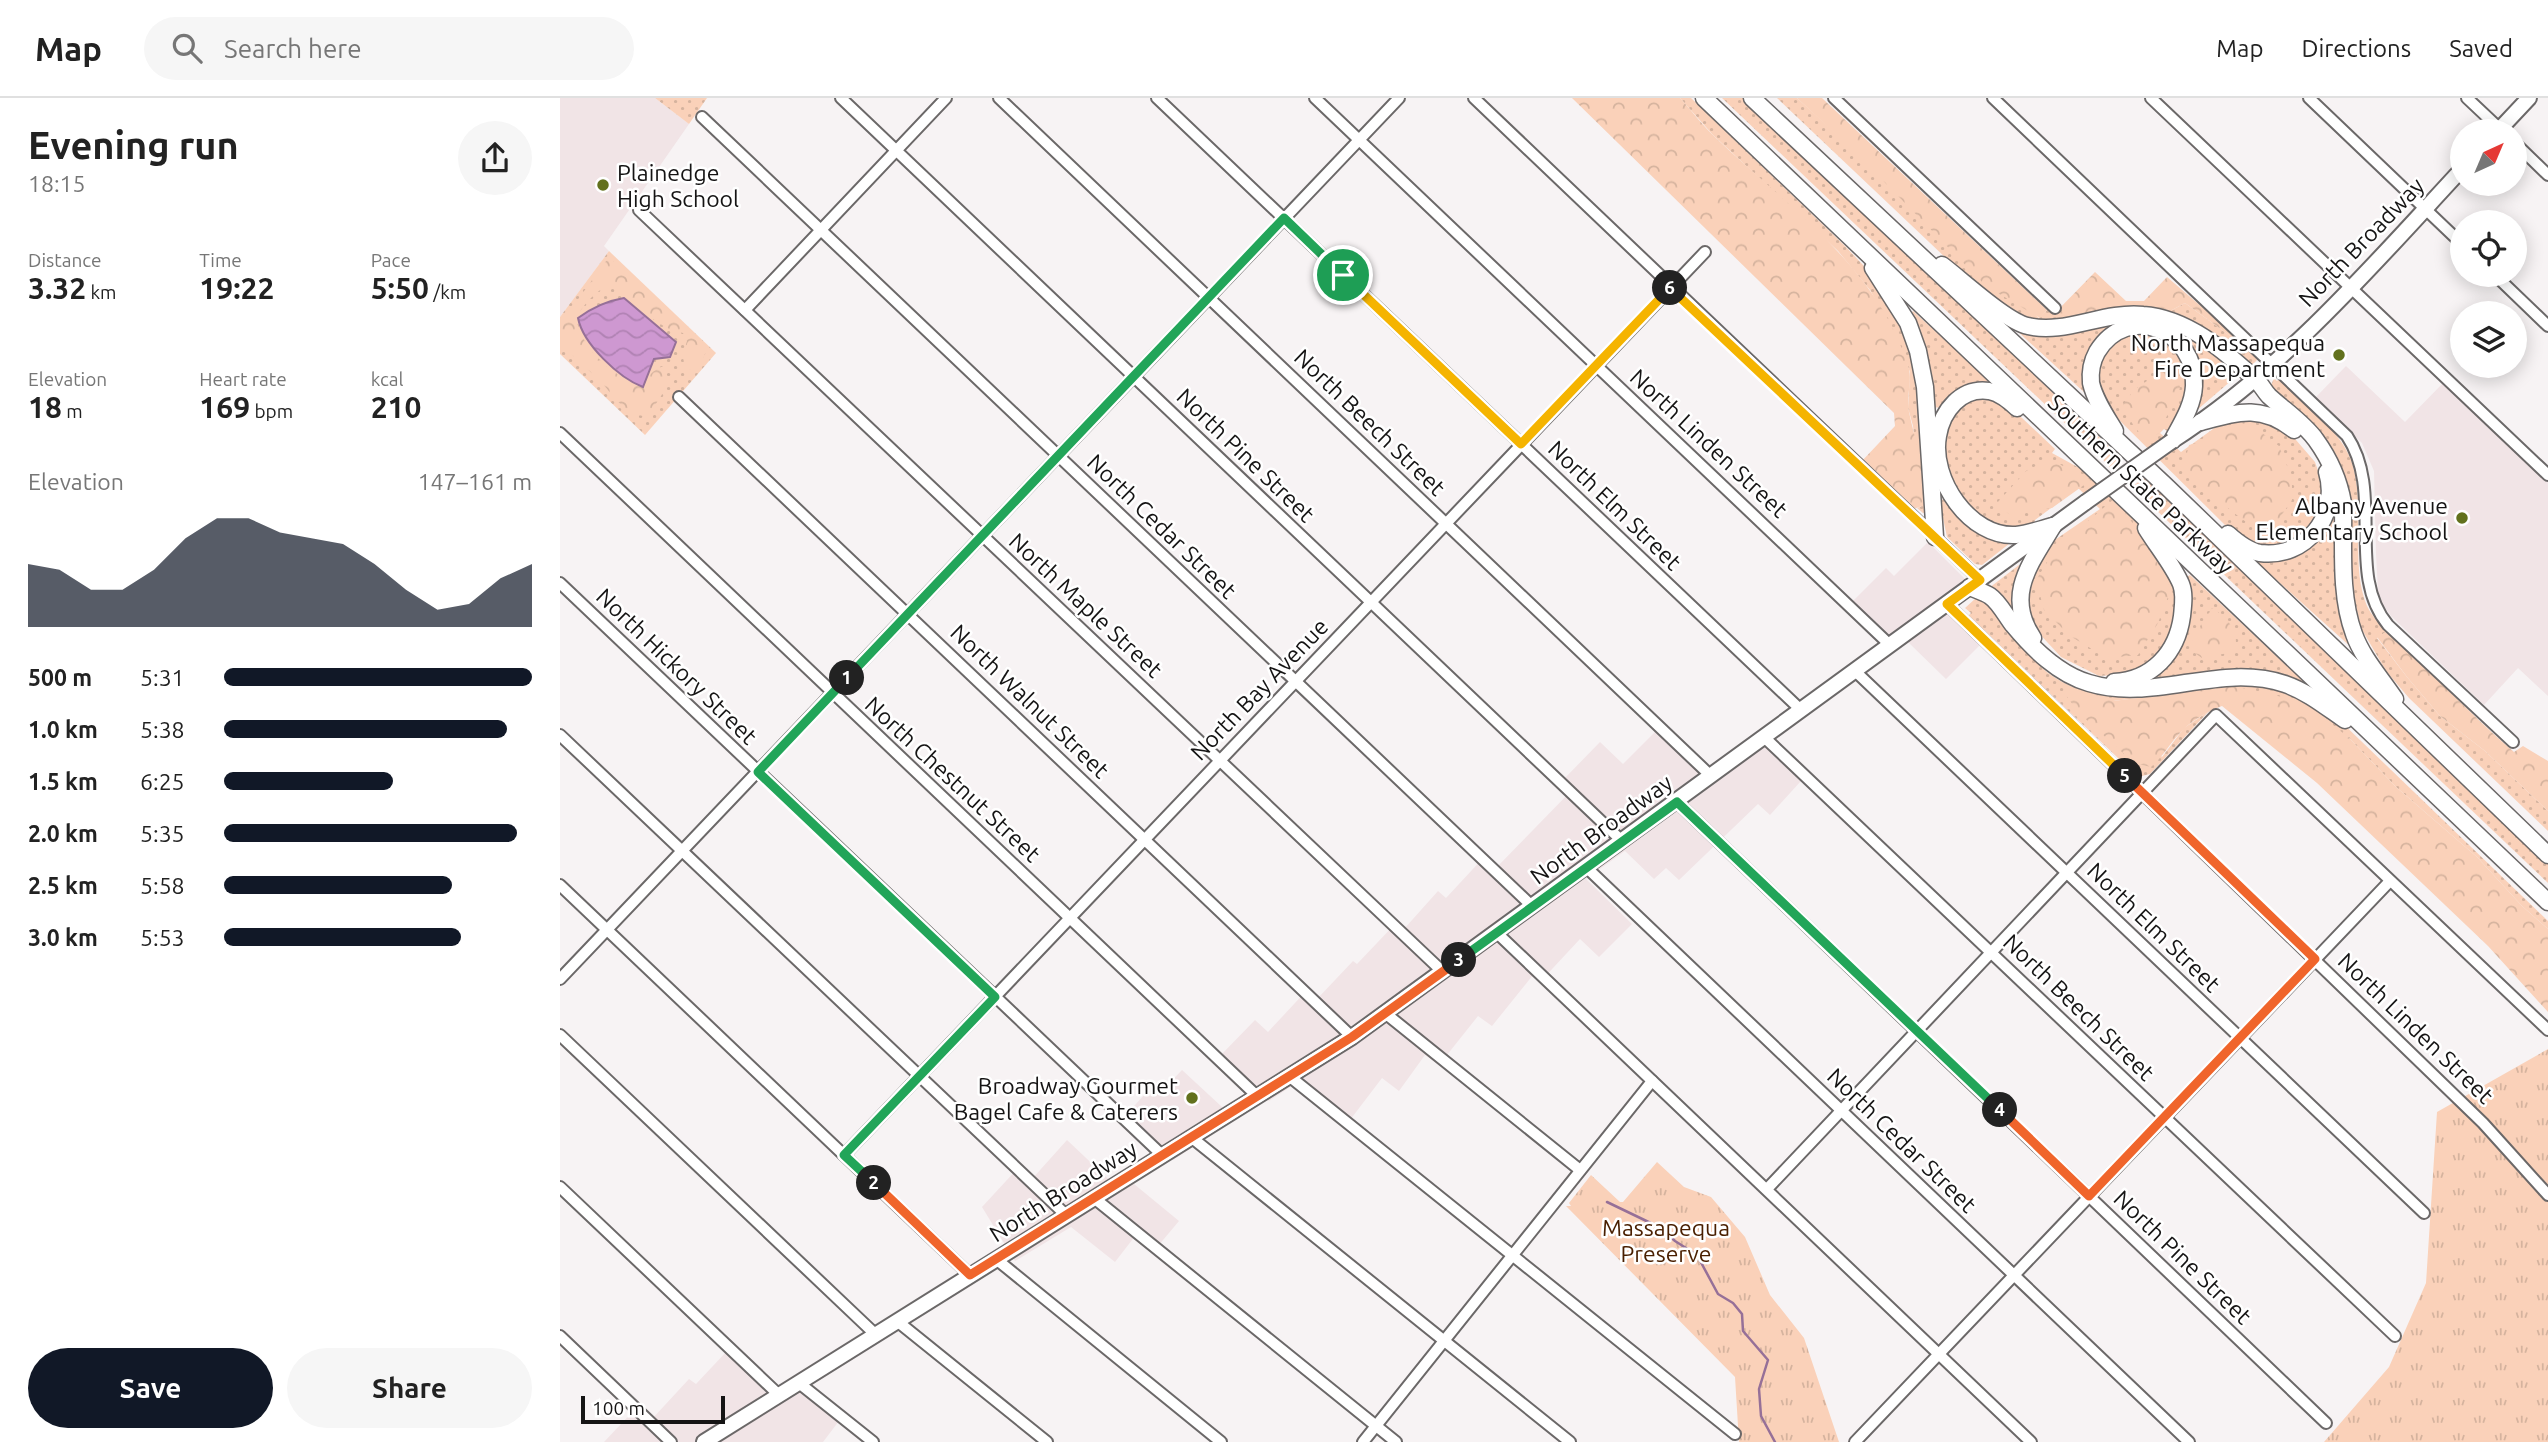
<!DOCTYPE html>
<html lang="en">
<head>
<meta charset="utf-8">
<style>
	:root { --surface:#fff; --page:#f6f6f6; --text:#222; --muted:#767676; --line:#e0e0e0; --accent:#111827 }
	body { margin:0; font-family:Ubuntu,sans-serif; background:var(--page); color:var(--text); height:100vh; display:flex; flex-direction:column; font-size:26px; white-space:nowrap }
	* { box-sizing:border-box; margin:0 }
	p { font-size:23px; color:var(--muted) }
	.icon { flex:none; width:38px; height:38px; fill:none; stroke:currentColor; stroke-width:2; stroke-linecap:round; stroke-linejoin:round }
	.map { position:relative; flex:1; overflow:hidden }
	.details { display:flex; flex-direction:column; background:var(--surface); width:560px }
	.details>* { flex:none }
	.needle { width:46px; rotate:44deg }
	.buttons { position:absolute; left:1890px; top:21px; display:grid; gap:14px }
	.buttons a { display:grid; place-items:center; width:77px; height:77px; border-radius:50%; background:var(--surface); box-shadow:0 4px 18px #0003; font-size:35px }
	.scale { position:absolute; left:21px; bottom:18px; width:144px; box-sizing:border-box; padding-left:7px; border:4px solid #151414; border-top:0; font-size:19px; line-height:24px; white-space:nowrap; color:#151414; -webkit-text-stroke:5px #fff; paint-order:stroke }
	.pin { position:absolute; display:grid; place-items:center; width:60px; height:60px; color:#fff; margin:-30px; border:4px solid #fff; border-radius:50%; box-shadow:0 2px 7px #0007 }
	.km { position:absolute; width:35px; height:35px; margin:-18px; border-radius:50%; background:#222; color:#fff; font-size:19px; line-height:35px; text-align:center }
	.round { display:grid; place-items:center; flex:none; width:74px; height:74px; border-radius:37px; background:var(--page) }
	.head { display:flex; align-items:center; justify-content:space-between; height:119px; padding:0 28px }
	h1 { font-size:38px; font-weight:700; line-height:52px }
	.stats { display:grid; grid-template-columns:repeat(3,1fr); gap:10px; height:119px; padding:7px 28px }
	.stats div { display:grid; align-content:center }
	.stats b { font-size:30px; font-weight:700 }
	.stats small { font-size:19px; font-weight:400 }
	.stats p { font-size:19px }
	.chart { height:196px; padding:14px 28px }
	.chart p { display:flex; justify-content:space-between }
	.chart svg { width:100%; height:126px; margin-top:7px; fill:var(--accent); opacity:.7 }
	.button { display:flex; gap:14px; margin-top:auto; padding:14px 28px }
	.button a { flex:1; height:80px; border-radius:42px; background:var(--accent); color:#fff; font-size:28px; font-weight:700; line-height:80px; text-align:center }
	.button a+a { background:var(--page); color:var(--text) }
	ul { padding:0 28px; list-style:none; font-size:23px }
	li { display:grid; grid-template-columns:112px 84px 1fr; align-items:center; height:52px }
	li i { height:18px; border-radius:9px; background:var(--accent) }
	header { display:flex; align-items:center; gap:42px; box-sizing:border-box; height:98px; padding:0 35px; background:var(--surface); border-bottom:2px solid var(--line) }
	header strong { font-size:33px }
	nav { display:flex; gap:38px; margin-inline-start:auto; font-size:24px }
	.search { width:490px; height:63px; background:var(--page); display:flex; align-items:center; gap:18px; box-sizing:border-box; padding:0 24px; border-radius:38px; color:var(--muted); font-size:26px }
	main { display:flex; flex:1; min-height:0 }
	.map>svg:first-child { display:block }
</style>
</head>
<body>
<header>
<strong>Map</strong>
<div class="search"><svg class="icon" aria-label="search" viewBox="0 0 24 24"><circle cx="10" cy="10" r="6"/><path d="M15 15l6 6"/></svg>Search here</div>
<nav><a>Map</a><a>Directions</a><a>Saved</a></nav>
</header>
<main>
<section class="details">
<div class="head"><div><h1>Evening run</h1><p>18:15</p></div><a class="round"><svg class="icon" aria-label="share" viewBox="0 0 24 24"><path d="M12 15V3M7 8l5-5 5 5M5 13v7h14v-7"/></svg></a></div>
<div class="stats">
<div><p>Distance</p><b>3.32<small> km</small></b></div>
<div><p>Time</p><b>19:22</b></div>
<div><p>Pace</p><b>5:50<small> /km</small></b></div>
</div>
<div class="stats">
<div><p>Elevation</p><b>18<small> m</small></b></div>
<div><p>Heart rate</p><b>169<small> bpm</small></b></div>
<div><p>kcal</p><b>210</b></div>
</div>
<div class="chart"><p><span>Elevation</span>147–161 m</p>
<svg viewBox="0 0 160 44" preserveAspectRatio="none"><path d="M0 44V22L10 24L20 31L30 31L40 24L50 13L60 6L70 6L80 11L90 13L100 15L110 22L120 31L130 38L140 36L150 27L160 22V44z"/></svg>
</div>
<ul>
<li><b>500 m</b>5:31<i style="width:100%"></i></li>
<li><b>1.0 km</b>5:38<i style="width:92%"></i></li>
<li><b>1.5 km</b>6:25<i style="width:55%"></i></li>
<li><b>2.0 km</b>5:35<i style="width:95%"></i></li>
<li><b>2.5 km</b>5:58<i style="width:74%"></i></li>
<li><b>3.0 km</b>5:53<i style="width:77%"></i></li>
</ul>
<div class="button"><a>Save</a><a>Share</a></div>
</section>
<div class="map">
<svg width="1988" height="1344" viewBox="0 0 1988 1344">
	<defs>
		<pattern id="grass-dots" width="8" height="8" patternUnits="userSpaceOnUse" patternTransform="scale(1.75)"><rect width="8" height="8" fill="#fad1b9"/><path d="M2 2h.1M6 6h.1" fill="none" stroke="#d5b39e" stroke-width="1.8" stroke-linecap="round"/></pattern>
		<pattern id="forest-crowns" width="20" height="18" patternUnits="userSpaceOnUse" patternTransform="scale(1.75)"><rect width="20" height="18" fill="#fad1b9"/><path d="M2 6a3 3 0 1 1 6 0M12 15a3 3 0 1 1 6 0" fill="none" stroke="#d5b39e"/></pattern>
		<pattern id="park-tufts" width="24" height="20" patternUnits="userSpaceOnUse" patternTransform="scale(1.75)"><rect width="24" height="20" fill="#fad1b9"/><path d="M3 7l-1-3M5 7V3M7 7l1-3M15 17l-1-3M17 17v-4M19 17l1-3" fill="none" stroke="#d5b39e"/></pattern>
		<pattern id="water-waves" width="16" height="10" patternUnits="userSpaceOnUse" patternTransform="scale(1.75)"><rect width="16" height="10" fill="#ce98d1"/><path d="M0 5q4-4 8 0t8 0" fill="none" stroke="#b082b3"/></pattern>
	</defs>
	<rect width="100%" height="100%" fill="#f7f3f4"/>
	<!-- built -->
	<g fill="#f1e4e6">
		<polygon points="0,0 95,0 129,26 44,148 49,153 0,219"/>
		<polygon points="1786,268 1845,324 1884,284 1988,384 1988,598 1958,570 1924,607 1831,518 1821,504 1818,493 1816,456 1814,373 1802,345 1755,300"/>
		<polygon points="1368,444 1414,490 1390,514 1422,545 1386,581 1348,544 1336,552 1289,507 1326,470 1334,478"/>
		<polygon points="1104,625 1159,679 1203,647 1241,683 1210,717 1198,706 1119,782 1106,770 1094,781 1065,753 1026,781 1072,826 1039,859 1020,841 980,884 973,877 932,928 918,918 879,967 865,957 839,993 822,980 790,1022 741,982 709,1003 660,958 695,922 708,934 748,891 758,900 793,863 797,866 836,825 844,831 878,793 886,800 925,758 937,769 1012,692 1003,682 1040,644 1063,666"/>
		<polygon points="622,972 675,1021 613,1062 566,1017 595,985 603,992"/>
		<polygon points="507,1042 561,1093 574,1086 619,1123 598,1148 579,1133 555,1164 511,1129 455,1163 422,1109 459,1069 472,1081"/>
		<polygon points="167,1253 222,1304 241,1293 279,1323 263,1344 44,1344 78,1308 92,1321 129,1281 136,1286"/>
	</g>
	<!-- grass -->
	<g fill="url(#grass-dots)">
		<polygon points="95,0 147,0 129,26"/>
		<polygon points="1120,0 1131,0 1285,148 1321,186 1346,228 1361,285 1367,415 1363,415 1357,410 1362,408 1353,328 1348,310 1350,274 1336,239 1310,192 1278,153 1153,37"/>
		<polygon points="1162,0 1185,0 1562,361 1549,369 1517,329 1511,331"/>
		<polygon points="1217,0 1237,0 1479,220 1488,211 1507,224 1475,226 1426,198"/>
		<polygon points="49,153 156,255 85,337 0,256 0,219"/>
		<polygon points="1625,205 1673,240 1678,240 1696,258 1697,262 1691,268 1584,211 1612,212"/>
		<polygon points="1353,213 1430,283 1429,288 1384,310 1369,309 1350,217"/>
		<path d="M1568,219C1616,223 1648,239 1679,276L1630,318C1666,243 1578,187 1536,244C1524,260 1532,280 1526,296L1455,231L1457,228C1493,245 1531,225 1568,219Z"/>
		<path d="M1583,231L1606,238L1624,257L1632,288L1627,306L1607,333L1604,331L1600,335L1621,354L1660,326L1702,320L1730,335L1755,364L1766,395L1760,423L1741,442L1714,450L1690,445L1666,428L1551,314C1526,273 1534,241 1583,231Z"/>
		<path d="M1714,280L1717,283L1720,280C1742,301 1781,334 1791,362C1807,407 1789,465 1807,508C1811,517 1820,526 1826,534L1817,540L1847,579L1880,618L1925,653L1988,713V733L1849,600L1826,573L1801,530L1792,490L1780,370L1710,290Z"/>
		<polygon points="1428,297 1444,303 1495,351 1492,355 1523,372 1581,429 1619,490 1617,530 1599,560 1571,576 1539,578 1501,559 1474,530 1466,499 1471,469 1486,448 1540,411 1518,390 1475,422 1474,426 1455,432 1415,419 1395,394 1384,359 1384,331 1405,300"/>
		<polygon points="1585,379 1988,765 1988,785 1572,389"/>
		<polygon points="1379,401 1390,403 1454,442 1422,467 1415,466 1387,439"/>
		<polygon points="1776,401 1792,550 1691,459 1723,459"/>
		<polygon points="1459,467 1462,469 1455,513 1452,514 1429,490"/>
		<polygon points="1630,477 1744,584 1744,588 1596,584 1593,579 1604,574 1603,569 1625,480"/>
		<path d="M1416,500H1421C1429,507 1438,514 1445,522C1460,542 1472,565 1494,579C1552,618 1635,582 1700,585C1726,586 1752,603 1773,616L1988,823V831L1962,808L1917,759L1836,689L1789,640L1696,595L1673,588L1553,603L1602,659L1624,630L1649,613L1590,676L1578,679L1408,518L1411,515L1405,510Z"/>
	</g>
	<!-- forest -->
	<g fill="url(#forest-crowns)">
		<path d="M1012,0H1120C1132,13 1143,28 1156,40C1227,108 1320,171 1349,271C1352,284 1346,300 1349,314C1356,347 1366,373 1362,408L1351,412L1301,364L1335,328L1334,315Z"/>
		<polygon points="1237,0 1262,0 1487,212 1480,220 1426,188 1297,56"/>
		<path d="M50,162L56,164L147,250C144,261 139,267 129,272C120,264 124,253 127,243L123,235C95,230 75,204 56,185C38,189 25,205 16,220C23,254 52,277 83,289C86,279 94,271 104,268C112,287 99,304 85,318C63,317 52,294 38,281C25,269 13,257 0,246V226L46,163Z"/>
		<polygon points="1535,174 1566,203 1584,203 1607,179 1678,240 1673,240 1625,205 1612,212 1556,211 1507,224 1494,216"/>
		<polygon points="1604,271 1618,271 1620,290 1599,335 1586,344 1572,325 1563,307 1574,292"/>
		<path d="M1688,324L1719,348L1732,380V402L1714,428L1699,432C1671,416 1649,392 1623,371L1629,347L1640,344L1666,328Z"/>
		<polygon points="1483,365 1497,365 1531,382 1492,410 1464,414 1452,419 1437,405 1467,372"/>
		<polygon points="1554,401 1585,441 1611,491 1598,525 1578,557 1547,560 1510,538 1484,512 1476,482 1496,450"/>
		<path d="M1652,510C1667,519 1677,531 1676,549L1668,555L1642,560L1632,553L1633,539Z"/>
		<path d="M1826,534C1871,572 1909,616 1954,654L1963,648L1988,663V713L1925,653L1880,618L1847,579L1817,539Z"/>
		<path d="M1673,588L1745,604L1789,640L1836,689L1917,759L1962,808L1988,831V914L1928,848L1757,685L1662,608C1649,613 1634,621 1624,631C1611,643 1604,658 1591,669L1574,665L1519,615L1505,596L1513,589L1553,603Z"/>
	</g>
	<!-- park -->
	<g fill="url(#park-tufts)">
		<polygon points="1988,951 1988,1344 1764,1344 1829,1269 1866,1185 1877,1014"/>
		<polygon points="1097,1064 1124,1089 1151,1099 1185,1139 1210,1197 1244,1240 1279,1344 1179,1344 1175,1279 1006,1108 1011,1108 1009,1105 1031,1077 1060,1104 1063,1104"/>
	</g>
	<!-- water -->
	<path fill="url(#water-waves)" stroke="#967098" stroke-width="2" d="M64,200L116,244L110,259L94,261L83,289C59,280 23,246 18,220C33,209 46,203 64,200Z"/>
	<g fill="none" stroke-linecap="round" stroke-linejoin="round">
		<!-- stream -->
		<polyline stroke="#967098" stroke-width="2.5" points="1047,1104 1101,1130 1115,1143 1137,1157 1158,1196 1173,1205 1182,1216 1183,1233 1208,1262 1199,1291 1201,1318 1215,1344"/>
		<defs>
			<g id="minor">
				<polyline points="281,0 1062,743"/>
				<polyline points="439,0 1151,678"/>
				<polyline points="597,0 1241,612"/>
				<polyline points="755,0 1330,547"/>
				<polyline points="914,0 1420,482"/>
				<polyline points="1274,0 1495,210"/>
				<path d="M1433,0L1787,338C1825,395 1785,475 1828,527L1953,644"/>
				<polyline points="1591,0 1988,377"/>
				<polyline points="1749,0 1902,146"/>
				<polyline points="1907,0 1942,33"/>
				<polyline points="142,19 973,809"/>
				<polyline points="1955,45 1988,77"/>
				<polyline points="79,112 883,874"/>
				<polyline points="1935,177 1988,228"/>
				<polyline points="185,212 386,0"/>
				<polyline points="119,299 792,939"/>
				<polyline points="0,335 697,998"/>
				<polyline points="0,485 602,1057"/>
				<polyline points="1387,506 1923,1025 1988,1097"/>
				<polyline points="1295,573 1864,1115"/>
				<polyline points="0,637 506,1117"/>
				<polyline points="1204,639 1835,1238"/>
				<polyline points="1117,704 1766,1325"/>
				<polyline points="1027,770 1629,1344"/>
				<polyline points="0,787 410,1177"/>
				<polyline points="937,835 1471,1344"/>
				<polyline points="0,881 839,0"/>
				<polyline points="825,915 1020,1072"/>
				<polyline points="0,937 315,1236"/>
				<polyline points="729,978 1175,1336"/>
				<polyline points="631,1039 1010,1344"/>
				<polyline points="284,1057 1145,154"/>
				<polyline points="0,1089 219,1297"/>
				<polyline points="1207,1091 1656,617 1988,932"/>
				<polyline points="534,1100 836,1344"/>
				<polyline points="436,1161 661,1344"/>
				<polyline points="337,1223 487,1344"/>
				<polyline points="0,1238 111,1344"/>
				<polyline points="239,1285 313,1344"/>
				<polyline points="803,1344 1092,983"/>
				<polyline points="1295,1344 1830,783"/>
			</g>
			<g id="major">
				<polyline points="1938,33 1969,0"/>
				<path d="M1612,343C1724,271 1812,168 1902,71"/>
				<polyline points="144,1344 792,939 1526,404"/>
			</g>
			<g id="highway">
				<polyline points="1144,0 1988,804"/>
				<polyline points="1192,0 1606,388 1988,757"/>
				<path d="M1382,167C1402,182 1447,224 1468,228C1505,237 1543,213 1583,217C1627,220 1665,253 1696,282C1702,287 1704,293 1709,298C1724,312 1744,325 1756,342C1769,360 1779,382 1783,405C1784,447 1779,496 1794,536C1802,559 1821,580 1835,601"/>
				<polyline points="1313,170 1348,225 1358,253 1365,289 1375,439"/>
				<path d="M1457,310C1449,303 1440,295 1429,293C1401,289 1382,313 1378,338C1370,381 1410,440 1456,437C1468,436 1481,431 1493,428"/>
				<path d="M1641,324C1678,314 1701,306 1734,332"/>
				<path d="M1555,333C1546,318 1535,302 1531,285C1530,275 1532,263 1537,254C1568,203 1637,233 1634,288C1633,308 1621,326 1612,343"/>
				<path d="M1668,436C1677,444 1688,453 1700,455C1746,461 1780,417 1767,374"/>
				<path d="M1410,489C1416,492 1424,494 1430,498C1439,504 1446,518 1453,527C1473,551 1498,576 1529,585C1594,605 1660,564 1725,586C1748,594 1766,609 1785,622"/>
				<path d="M1473,540C1444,497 1471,465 1493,428"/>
				<path d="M1554,584C1592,582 1617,555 1622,518C1623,508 1625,496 1621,486C1613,467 1597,448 1586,430"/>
			</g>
		</defs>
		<!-- minor casing -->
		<use href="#minor" stroke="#6b6868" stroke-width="14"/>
		<!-- major casing -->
		<use href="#major" stroke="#6b6868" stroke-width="18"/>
		<!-- highway casing -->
		<use href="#highway" stroke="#6b6868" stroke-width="19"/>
		<!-- minor -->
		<use href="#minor" stroke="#fff" stroke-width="10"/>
		<!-- major -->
		<use href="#major" stroke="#fff" stroke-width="14"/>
		<!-- highway -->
		<use href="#highway" stroke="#fff" stroke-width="16"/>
		<defs>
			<polyline id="major-bridge" points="1526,404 1612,343"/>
		</defs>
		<!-- major-bridge casing -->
		<use href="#major-bridge" stroke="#6b6868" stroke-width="18" stroke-linecap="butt"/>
		<!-- major-bridge -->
		<use href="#major-bridge" stroke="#fff" stroke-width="14"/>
	</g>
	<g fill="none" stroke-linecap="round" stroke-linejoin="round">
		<defs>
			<polyline id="split-1" points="287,580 724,120 783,177"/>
			<polyline id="split-2" points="287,580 198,674 435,899 284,1057 314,1085"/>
			<polyline id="split-3" points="314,1085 410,1177 792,939 899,862"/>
			<polyline id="split-4" points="899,862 1117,704 1440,1012"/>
			<polyline id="split-5" points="1440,1012 1529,1098 1755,861 1565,678"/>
			<polyline id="split-6" points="1110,190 1420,482 1387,506 1565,678"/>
			<polyline id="split-7" points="783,177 961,346 1110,190"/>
		</defs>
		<!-- split-1 casing -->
		<use href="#split-1" stroke="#fff" stroke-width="14"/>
		<!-- split-2 casing -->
		<use href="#split-2" stroke="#fff" stroke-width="14"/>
		<!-- split-3 casing -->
		<use href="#split-3" stroke="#fff" stroke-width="14"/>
		<!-- split-4 casing -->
		<use href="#split-4" stroke="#fff" stroke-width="14"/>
		<!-- split-5 casing -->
		<use href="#split-5" stroke="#fff" stroke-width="14"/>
		<!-- split-6 casing -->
		<use href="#split-6" stroke="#fff" stroke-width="14"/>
		<!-- split-7 casing -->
		<use href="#split-7" stroke="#fff" stroke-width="14"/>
		<!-- split-1 -->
		<use href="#split-1" stroke="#22a559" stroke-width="9"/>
		<!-- split-2 -->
		<use href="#split-2" stroke="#22a559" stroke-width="9"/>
		<!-- split-3 -->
		<use href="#split-3" stroke="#f0652b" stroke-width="9"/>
		<!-- split-4 -->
		<use href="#split-4" stroke="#22a559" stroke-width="9"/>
		<!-- split-5 -->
		<use href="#split-5" stroke="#f0652b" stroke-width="9"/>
		<!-- split-6 -->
		<use href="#split-6" stroke="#f5b400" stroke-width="9"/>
		<!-- split-7 -->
		<use href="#split-7" stroke="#f5b400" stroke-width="9"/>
	</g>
	<!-- markers -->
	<g fill="#62711d" stroke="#fff" stroke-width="2.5">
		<circle cx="43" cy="87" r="7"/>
		<circle cx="1779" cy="257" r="7"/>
		<circle cx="1902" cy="420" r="7"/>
		<circle cx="632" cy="1000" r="7"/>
	</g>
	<g text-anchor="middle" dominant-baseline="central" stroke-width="5" stroke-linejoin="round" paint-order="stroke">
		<!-- poi labels -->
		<g font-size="23" fill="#151414" stroke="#fff" text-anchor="end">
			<text x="57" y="74" text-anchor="start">Plainedge<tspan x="57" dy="26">High School</tspan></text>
			<text x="1765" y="244">North Massapequa<tspan x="1765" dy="26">Fire Department</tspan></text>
			<text x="1888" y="407">Albany Avenue<tspan x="1888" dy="26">Elementary School</tspan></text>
			<text x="618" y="987">Broadway Gourmet<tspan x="618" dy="26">Bagel Cafe &amp; Caterers</tspan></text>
		</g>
		<!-- street labels -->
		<g font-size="23" fill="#151414" stroke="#fff">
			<text transform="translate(1801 144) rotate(-46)">North Broadway</text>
			<text transform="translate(810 324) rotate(44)">North Beech Street</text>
			<text transform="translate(1149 345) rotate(43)">North Linden Street</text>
			<text transform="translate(686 357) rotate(44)">North Pine Street</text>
			<text transform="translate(1581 386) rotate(44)">Southern State Parkway</text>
			<text transform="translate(1055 407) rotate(44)">North Elm Street</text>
			<text transform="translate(602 428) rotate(44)">North Cedar Street</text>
			<text transform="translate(526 507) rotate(43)">North Maple Street</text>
			<text transform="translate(117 568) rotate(44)">North Hickory Street</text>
			<text transform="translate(699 591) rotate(-46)">North Bay Avenue</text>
			<text transform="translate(470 603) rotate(44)">North Walnut Street</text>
			<text transform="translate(393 681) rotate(43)">North Chestnut Street</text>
			<text transform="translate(1041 731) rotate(-36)">North Broadway</text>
			<text transform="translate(1594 829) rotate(44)">North Elm Street</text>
			<text transform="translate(1519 909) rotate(44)">North Beech Street</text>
			<text transform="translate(1856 930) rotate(44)">North Linden Street</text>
			<text transform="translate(1342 1042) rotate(44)">North Cedar Street</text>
			<text transform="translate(503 1093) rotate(-32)">North Broadway</text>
			<text transform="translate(1623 1159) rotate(44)">North Pine Street</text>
		</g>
		<!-- park labels -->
		<g font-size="23" fill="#491f00" stroke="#fff">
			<text x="1106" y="1129">Massapequa<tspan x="1106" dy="26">Preserve</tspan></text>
		</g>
	</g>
</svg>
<div class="buttons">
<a><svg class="needle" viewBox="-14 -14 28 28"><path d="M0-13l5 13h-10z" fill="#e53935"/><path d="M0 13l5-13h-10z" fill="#767676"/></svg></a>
<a><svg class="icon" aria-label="locate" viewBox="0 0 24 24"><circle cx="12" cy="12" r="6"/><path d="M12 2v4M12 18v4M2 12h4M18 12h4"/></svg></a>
<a><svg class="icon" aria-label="layers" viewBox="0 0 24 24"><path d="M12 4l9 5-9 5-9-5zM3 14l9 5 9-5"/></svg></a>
</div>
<div class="scale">100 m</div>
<div class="pin" style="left:783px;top:177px;background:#1e9e55"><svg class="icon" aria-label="arrive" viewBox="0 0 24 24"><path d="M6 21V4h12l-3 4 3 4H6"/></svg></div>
<b class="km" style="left:287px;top:580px">1</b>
<b class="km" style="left:314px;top:1085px">2</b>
<b class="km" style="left:899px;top:862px">3</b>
<b class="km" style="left:1440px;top:1012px">4</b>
<b class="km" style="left:1565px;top:678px">5</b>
<b class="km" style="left:1110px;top:190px">6</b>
</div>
</main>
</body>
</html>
